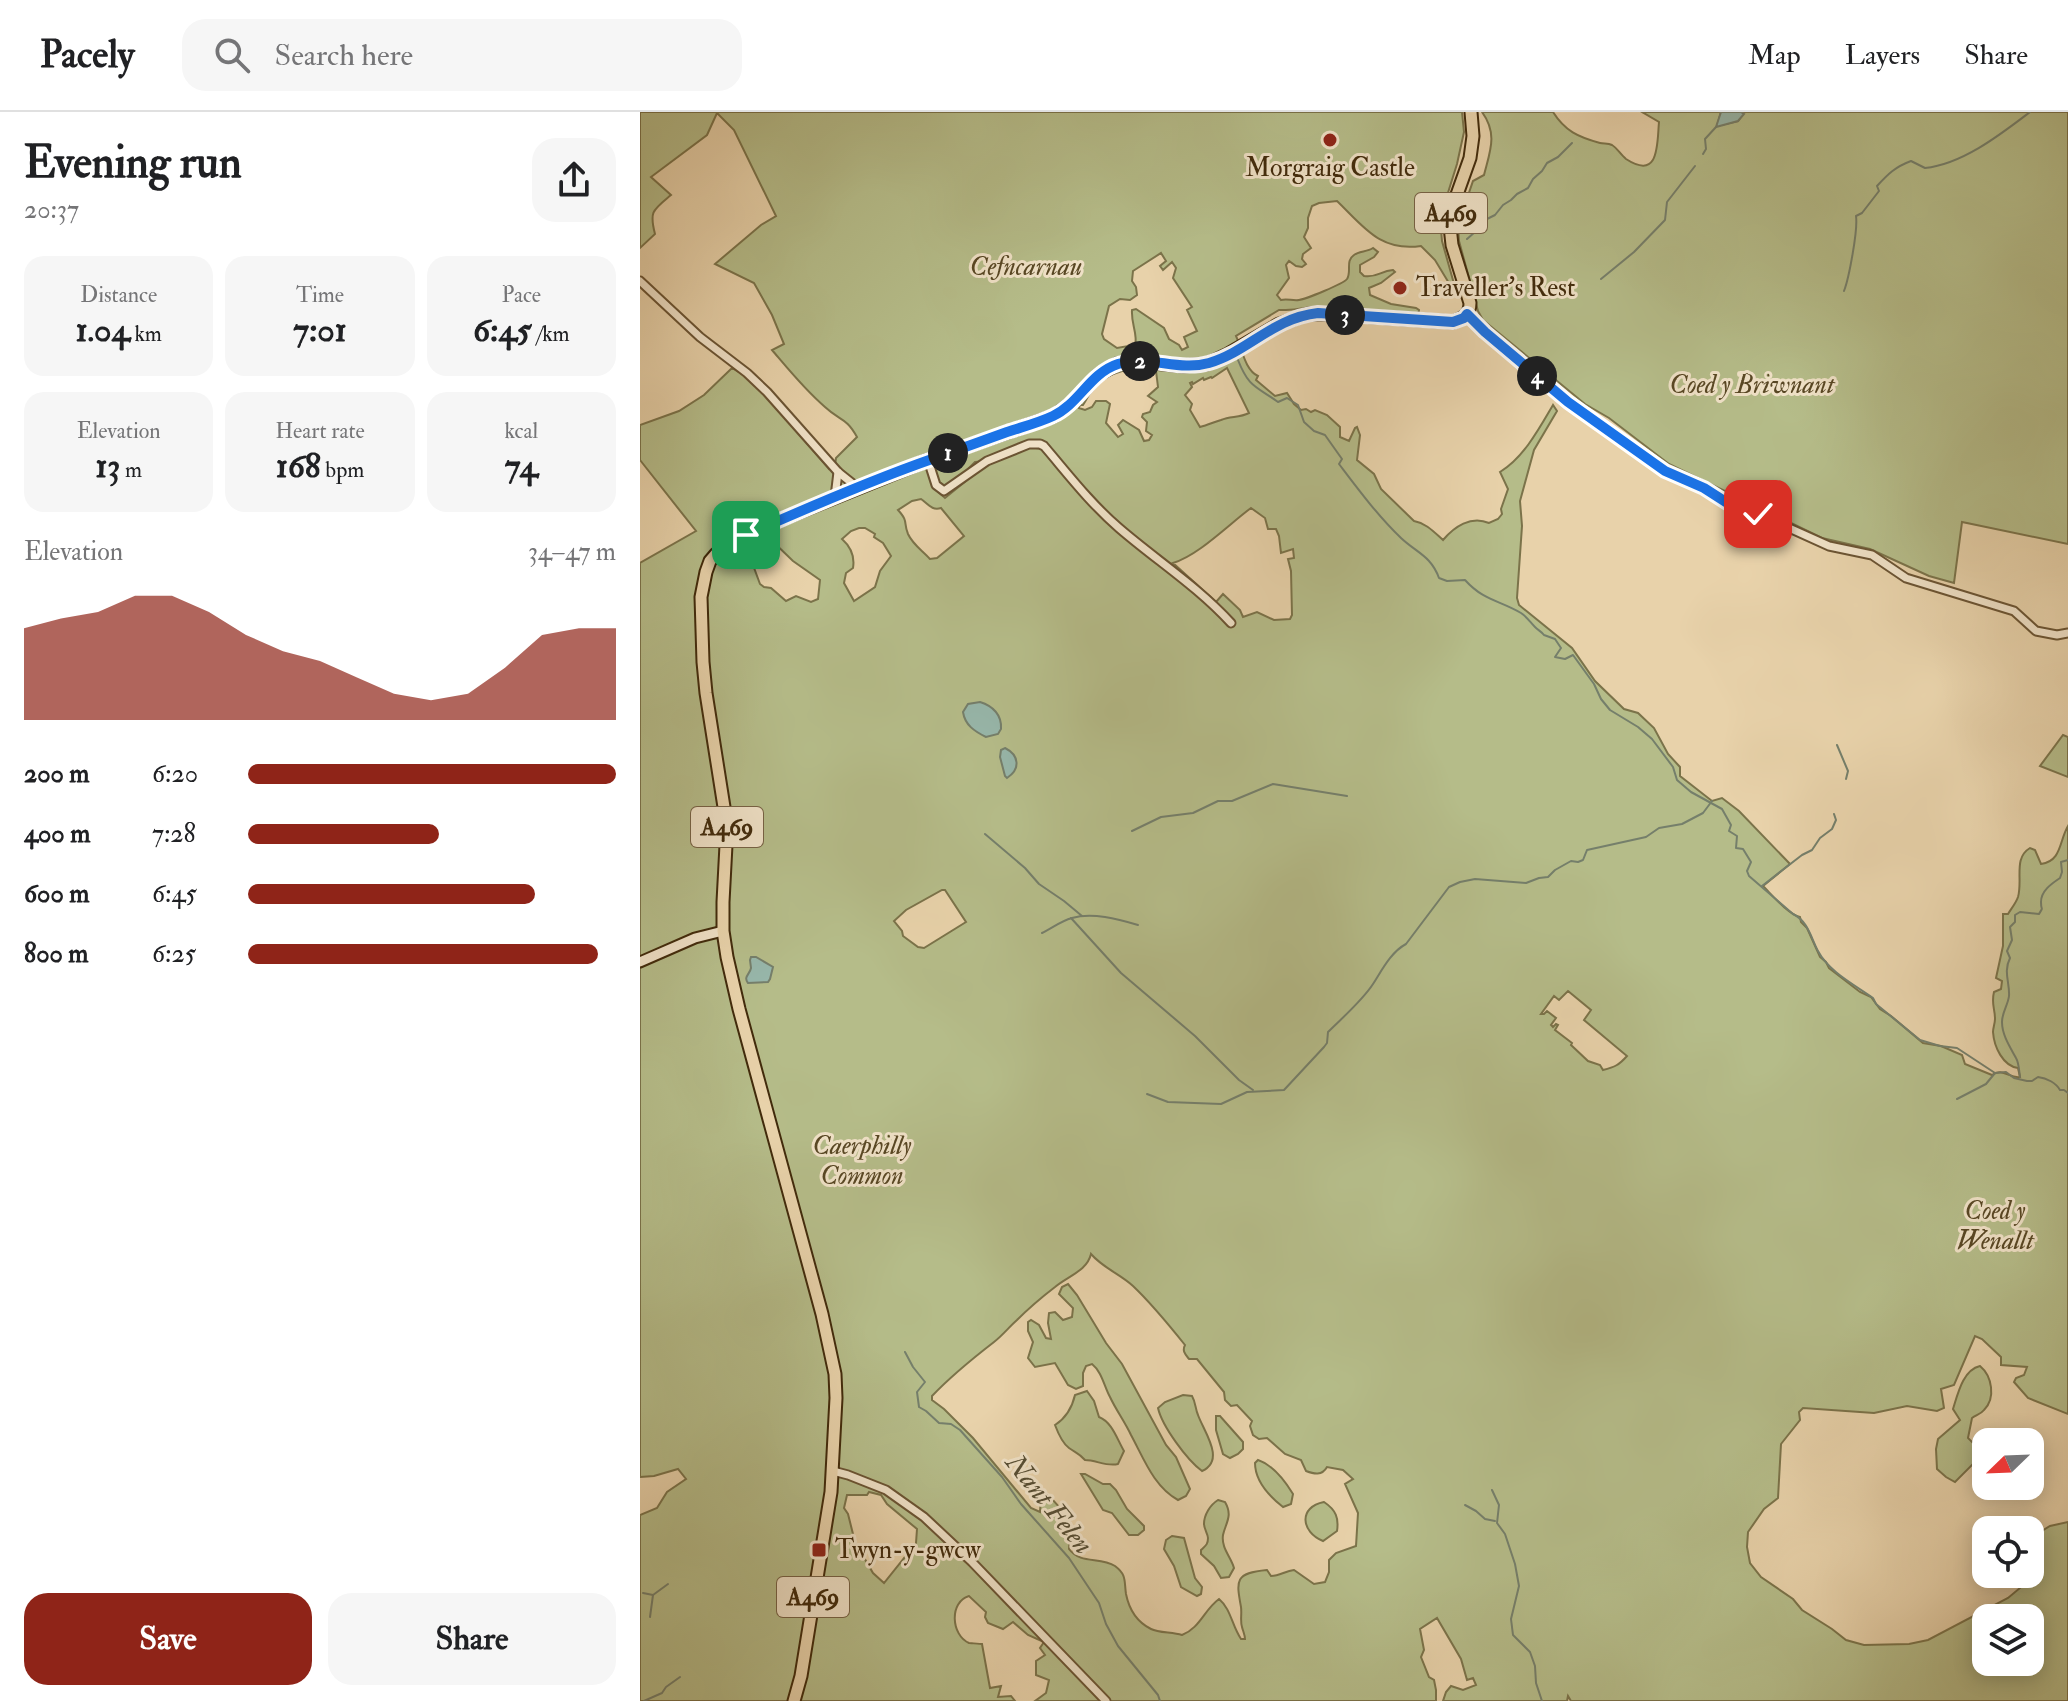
<!DOCTYPE html>
<html lang="en">
<head>
<meta charset="utf-8">
<style>
	:root { --surface:#fff; --page:#f6f6f6; --text:#202124; --muted:#757577; --line:#e0e0e0; --accent:#8f2418 }
	body { margin:0; font-family:"IM FELL Double Pica",serif; background:var(--page); color:var(--text); height:100vh; display:flex; flex-direction:column; font-size:30px; white-space:nowrap }
	* { box-sizing:border-box; margin:0 }
	p { font-size:26px; color:var(--muted) }
	.icon { flex:none; width:44px; height:44px; fill:none; stroke:currentColor; stroke-width:2; stroke-linecap:round; stroke-linejoin:round }
	.map { position:relative; flex:1; overflow:hidden }
	.drawer { display:flex; flex-direction:column; background:var(--surface); width:640px }
	.drawer>* { flex:none }
	.needle { width:52px; rotate:247deg }
	.buttons { position:absolute; left:1332px; top:1316px; display:grid; gap:16px }
	.buttons a { display:grid; place-items:center; width:72px; height:72px; border-radius:16px; background:var(--surface); box-shadow:0 4px 20px #0003; font-size:40px }
	.pin { position:absolute; display:grid; place-items:center; width:68px; height:68px; color:#fff; margin:-34px; border-radius:16px; box-shadow:0 4px 12px #0006 }
	.km { position:absolute; width:40px; height:40px; margin:-20px; border-radius:50%; background:#222; color:#fff; font-size:22px; line-height:40px; text-align:center }
	.round { display:grid; place-items:center; flex:none; width:84px; height:84px; border-radius:24px; background:var(--page) }
	.headline { display:flex; align-items:center; justify-content:space-between; height:136px; padding:0 24px }
	h1 { font-size:44px; font-weight:800; line-height:60px }
	.metrics { display:grid; grid-template-columns:repeat(3,1fr); gap:12px; height:136px; padding:8px 24px }
	.metrics div { display:grid; align-content:center; border-radius:20px; background:var(--page); text-align:center }
	.metrics b { font-size:34px; font-weight:800 }
	.metrics small { font-size:22px; font-weight:400 }
	.metrics p { font-size:22px }
	.chart { height:224px; padding:16px 24px }
	.chart p { display:flex; justify-content:space-between }
	.chart svg { width:100%; height:144px; margin-top:8px; fill:var(--accent); opacity:.7 }
	.cta { display:flex; gap:16px; margin-top:auto; padding:16px 24px }
	.cta a { flex:1; height:92px; border-radius:24px; background:var(--accent); color:#fff; font-size:32px; font-weight:800; line-height:92px; text-align:center }
	.cta a+a { background:var(--page); color:var(--text) }
	ul { padding:0 24px; list-style:none; font-size:26px }
	li { display:grid; grid-template-columns:128px 96px 1fr; align-items:center; height:60px }
	li i { height:20px; border-radius:10px; background:var(--accent) }
	header { display:flex; align-items:center; gap:48px; box-sizing:border-box; height:112px; padding:0 40px; background:var(--surface); border-bottom:2px solid var(--line) }
	header strong { font-size:38px }
	nav { display:flex; gap:44px; margin-inline-start:auto; font-size:28px }
	.search { width:560px; height:72px; background:var(--page); display:flex; align-items:center; gap:20px; box-sizing:border-box; padding:0 28px; border-radius:24px; color:var(--muted); font-size:30px }
	main { display:flex; flex:1; min-height:0 }
	.map>svg:first-child { display:block }
</style>
</head>
<body>
<header>
<strong>Pacely</strong>
<div class="search"><svg class="icon" aria-label="search" viewBox="0 0 24 24"><circle cx="10" cy="10" r="6"/><path d="M15 15l6 6"/></svg>Search here</div>
<nav><a>Map</a><a>Layers</a><a>Share</a></nav>
</header>
<main>
<section class="drawer">
<div class="headline"><div><h1>Evening run</h1><p>20:37</p></div><a class="round"><svg class="icon" aria-label="share" viewBox="0 0 24 24"><path d="M12 15V3M7 8l5-5 5 5M5 13v7h14v-7"/></svg></a></div>
<div class="metrics">
<div><p>Distance</p><b>1.04<small> km</small></b></div>
<div><p>Time</p><b>7:01</b></div>
<div><p>Pace</p><b>6:45<small> /km</small></b></div>
</div>
<div class="metrics">
<div><p>Elevation</p><b>13<small> m</small></b></div>
<div><p>Heart rate</p><b>168<small> bpm</small></b></div>
<div><p>kcal</p><b>74</b></div>
</div>
<div class="chart"><p><span>Elevation</span>34–47 m</p>
<svg viewBox="0 0 160 44" preserveAspectRatio="none"><path d="M0 44V16L10 13L20 11L30 6L40 6L50 11L60 18L70 23L80 26L90 31L100 36L110 38L120 36L130 28L140 18L150 16L160 16V44z"/></svg>
</div>
<ul>
<li><b>200 m</b>6:20<i style="width:100%"></i></li>
<li><b>400 m</b>7:28<i style="width:52%"></i></li>
<li><b>600 m</b>6:45<i style="width:78%"></i></li>
<li><b>800 m</b>6:25<i style="width:95%"></i></li>
</ul>
<div class="cta"><a>Save</a><a>Share</a></div>
</section>
<div class="map">
<svg width="1428" height="1589" viewBox="0 0 1428 1589">
	<rect width="100%" height="100%" fill="#e8d2aa"/>
	<filter id="stains"><feTurbulence type="fractalNoise" baseFrequency=".0025" numOctaves="4"/><feColorMatrix values="0 0 0 0 .2 0 0 0 0 .09 0 0 0 0 .02 0 0 0 .5 -.17"/></filter>
	<radialGradient id="worn" r=".72"><stop offset=".6" stop-color="#630" stop-opacity="0"/><stop offset="1" stop-color="#630" stop-opacity=".3"/></radialGradient>
	<!-- green -->
	<g fill="#b5bc89" stroke="#7b734a" stroke-width="2" fill-rule="evenodd">
		<path d="M0,0H822L824,20L817,52L800,106L802,129L818,186L795,148L781,134C740,140 724,115 697,89L679,91L672,94L668,106V116L664,125L671,136L663,142L662,147L666,152L662,155L656,154L649,149L646,153L649,166L637,183L641,188C647,186 652,189 659,188C666,187 703,172 707,167C712,159 705,149 714,143C719,139 727,140 733,136L738,140L734,145L720,153V160L724,164C738,166 740,159 753,158L755,160L741,171L729,176L730,183L751,192L776,196L779,198L778,204H773C741,200 709,196 677,195C664,195 651,199 639,198L596,224C602,237 605,258 618,264L616,268L635,284L647,281L654,292L661,298L666,297L671,300L675,298L687,303L700,315V325L709,329L715,316L717,315L720,323L717,348L734,362L741,377L774,409C786,411 794,420 803,428C814,415 831,403 849,411L858,407L862,402L861,397L868,377L860,360C884,345 899,317 913,293L917,299L894,338L880,389L882,414L877,486L879,493L932,536L955,569L984,597L998,601L1014,616L1028,642L1040,655V664L1072,689L1082,686L1099,699L1150,752L1123,774C1133,784 1148,802 1160,805L1161,810L1167,816L1180,845L1186,850L1189,856L1220,880L1231,885L1240,897L1251,904L1283,931L1301,934L1322,943L1325,952L1352,963C1362,955 1370,967 1380,965L1378,956C1363,954 1354,935 1353,920C1353,916 1355,911 1355,907C1355,896 1351,892 1354,880L1361,877L1362,869L1356,866L1363,834V802H1368C1371,797 1376,791 1378,785C1383,768 1373,746 1390,736L1395,738L1401,752C1422,749 1419,729 1428,714V1302L1388,1286L1374,1270L1376,1266L1384,1263L1387,1255L1361,1253V1245L1342,1227L1335,1224L1314,1273L1301,1277L1304,1296L1297,1299L1267,1294L1234,1301L1163,1296L1159,1300L1160,1308L1141,1332L1138,1386L1124,1397L1108,1420L1107,1435L1110,1451L1121,1465L1153,1487L1162,1498L1192,1517L1206,1528L1224,1533L1269,1532L1288,1528L1368,1486L1386,1471L1390,1462L1393,1430L1397,1422L1410,1414L1428,1410V1589H931L928,1584L927,1589H803L806,1580L811,1574L823,1578L836,1573L833,1566L827,1568L821,1547L797,1506L780,1517L784,1538L781,1545L789,1565L794,1568L796,1578V1589H395L406,1581L409,1568L396,1563V1549L405,1543L400,1536L404,1530L388,1523L373,1510L363,1517L348,1511L345,1505L346,1500L329,1484C309,1490 311,1523 329,1531C330,1531 340,1532 342,1532L350,1576L361,1574L358,1585L371,1584L375,1589H0V1403L17,1396L27,1380L46,1367L38,1357L14,1364L0,1365V451L56,419L0,348V313L39,299L64,283L92,256L107,265L134,293L189,357L195,353L196,346L217,325C206,305 200,309 185,295C165,278 149,258 132,238L144,232L132,203L114,171L75,152L121,113L136,104L94,18L77,1L67,23L11,65L31,83C13,98 9,99 15,122L0,136ZM521,141L526,149L520,154L523,158L532,150L536,156L533,166L552,195L547,198L557,219L544,225L548,235L542,238L539,233L529,227L524,216L496,197L492,198C491,214 499,221 494,240H491L488,234L477,236L464,227L462,222L469,194L480,187L490,188L497,183L496,175L492,169L493,159ZM493,256L516,259L518,275L508,284L517,290L513,293L510,300L503,302L502,305L507,310L506,319L512,323L509,328L504,329L499,318L483,308L478,313L483,322L478,325L466,311L470,292L466,289H456L452,295L445,298L439,296L440,293H443C447,287 450,280 454,275C463,264 480,259 493,256ZM587,256L609,301C599,306 591,304 581,308C574,310 568,313 560,315L550,298L552,292L545,283L552,275L550,271L552,270L553,272L563,266L564,268L571,265L572,266ZM400,332L465,404L462,405L407,343L402,337L390,335L354,349L342,356L305,386L295,377L300,371L305,374L324,361L335,350L347,349ZM281,387C288,392 292,399 301,396L324,424L297,446L290,447C283,439 273,433 268,422C263,410 269,410 258,398L272,389ZM611,396L625,406L628,417H636L639,424L641,441L653,437L654,446L648,447L651,459L652,503L650,507L634,508L617,500L603,505L600,498L583,482L576,490L533,451C559,443 588,413 611,396ZM219,416H225L235,422L234,425L243,431L251,444L240,459L235,475L214,489L204,471L206,461L213,456C215,444 211,435 202,427L211,419ZM122,422L126,423L153,449L180,468L178,487L171,490L156,484L146,489L131,476L124,475L120,472L113,453V437L117,431L116,427ZM302,778H305L326,810L284,836L278,835L263,824L262,819L254,809L266,798ZM928,879L951,898L944,908L987,944C979,953 975,955 963,958L960,953L948,949L931,933L932,931L915,918L918,913L916,912L913,915L911,913L916,906L907,899L904,902H901L914,884L919,888ZM451,1142C463,1156 480,1162 493,1174C512,1192 529,1213 545,1233C542,1239 545,1242 549,1247H557L584,1280L585,1288L591,1294L597,1293L612,1309L610,1314L613,1323L619,1327L627,1326L645,1342L661,1348L666,1359C674,1362 682,1364 687,1355L703,1358L713,1367L705,1372L718,1401L716,1434L696,1441L689,1448V1460L685,1470L674,1472L654,1458C645,1459 640,1464 631,1464L627,1458C595,1461 596,1468 601,1495C602,1502 600,1509 602,1515C603,1519 605,1523 605,1527H601C592,1514 591,1497 579,1487C564,1498 560,1516 542,1523C532,1520 519,1521 511,1517C497,1510 489,1497 486,1482C484,1469 487,1463 475,1454C460,1444 441,1453 429,1437C431,1417 424,1395 407,1383L401,1384L400,1400L391,1396L333,1326L304,1297L292,1288V1284C312,1263 332,1247 354,1230C363,1223 369,1215 377,1208C389,1196 402,1185 415,1175C428,1164 447,1159 451,1142ZM229,1380L241,1383L247,1392L277,1417L276,1431L244,1471L233,1461L215,1430L208,1402L204,1396L207,1383H227ZM1346,1506H1390V1550H1346Z"/>
		<path d="M842,0H913C925,19 938,25 960,31C964,32 968,31 972,33C977,36 981,43 986,47C1020,69 1017,31 1019,10L1002,0H1081L1077,14L1098,9L1103,2L1101,0H1428V432L1322,410L1314,471L1289,464L1230,437L1182,426L1029,352L969,306L945,292L843,208L838,199L819,129L818,113L833,69L844,63C850,39 858,22 842,0Z"/>
		<polygon points="1423,623 1428,625 1428,665 1400,654"/>
		<path d="M428,1172L437,1183L466,1231L482,1252L526,1333L536,1345L550,1377L546,1384L538,1388C514,1375 504,1347 491,1323C485,1310 476,1298 470,1285C464,1274 462,1260 452,1252L446,1254L443,1261V1274L436,1277L428,1273L415,1251L395,1255L388,1246L393,1230L388,1219V1210L391,1208L399,1213L406,1226L411,1227L408,1211L409,1201L415,1200L423,1208L432,1205L433,1196L419,1182L422,1175Z"/>
		<path d="M1340,1254C1352,1264 1356,1286 1344,1298C1341,1302 1336,1303 1332,1306L1328,1326L1341,1339L1335,1350L1315,1370L1306,1365L1297,1357L1296,1337L1298,1327L1320,1308L1313,1297C1318,1281 1323,1258 1340,1254Z"/>
		<path d="M447,1279L454,1289L459,1305C472,1310 477,1327 484,1339L478,1352C467,1355 456,1348 445,1348C439,1341 436,1341 429,1336C422,1331 418,1321 415,1313C426,1306 432,1296 435,1283Z"/>
		<path d="M543,1283L552,1284C556,1291 555,1296 558,1303C564,1320 586,1348 562,1359C547,1348 522,1314 518,1296L525,1290Z"/>
		<polygon points="576,1304 580,1304 603,1330 603,1337 598,1342 590,1346 583,1342 576,1318"/>
		<path d="M618,1348C633,1353 645,1369 653,1382L651,1392L643,1395C629,1384 615,1369 615,1351Z"/>
		<polygon points="441,1362 445,1362 463,1372 470,1372 476,1378 487,1397 504,1414 504,1418 498,1423 489,1423 472,1401 463,1398"/>
		<path d="M578,1388L585,1390C593,1404 586,1410 583,1423C581,1436 591,1445 594,1456L589,1465L581,1466L574,1454L561,1442V1438C565,1434 568,1433 568,1426C568,1422 564,1417 564,1412C564,1403 570,1393 578,1388Z"/>
		<path d="M684,1390C696,1398 699,1406 697,1419L683,1429C661,1420 658,1395 684,1390Z"/>
		<polygon points="532,1424 544,1426 555,1466 562,1475 561,1482 557,1484 541,1475 534,1454 524,1437 526,1428"/>
	</g>
	<!-- water -->
	<g fill="#97b7ab" stroke="#757f6b" stroke-width="2">
		<polygon points="1081,0 1101,0 1104,2 1098,9 1076,15"/>
		<path d="M340,590C353,594 362,603 361,617L358,622L346,625C334,619 325,613 323,600L328,592Z"/>
		<path d="M365,636C379,643 381,657 367,666L365,664L360,645L361,638Z"/>
		<path d="M111,845H116L133,855L130,867L128,870L108,871C103,865 110,862 111,856L110,848Z"/>
	</g>
	<g fill="none" stroke-linecap="round" stroke-linejoin="round">
		<!-- stream -->
		<g stroke="#757f6b" stroke-width="2">
			<polyline points="1063,42 1066,37 1065,27 1076,15"/>
			<polyline points="827,127 835,120 843,109 855,103 863,93 871,88 877,82 888,76 893,67 902,59 907,51 918,45 932,31"/>
			<polyline points="961,167 994,140 1025,108 1027,90 1055,54"/>
			<path d="M1204,179C1209,166 1218,118 1216,104L1222,101L1239,79L1237,74C1248,62 1255,55 1271,49L1285,56C1323,52 1361,22 1390,0"/>
			<path d="M598,248C609,276 616,274 638,290L647,286L658,293L664,310L674,319L685,323L702,347L699,352C718,377 738,404 761,426C777,441 791,444 799,466L807,469L825,468C844,489 859,488 881,501C887,505 890,510 895,515C898,518 902,520 904,523L915,527L921,536L915,545L925,547L933,543L954,572L961,587L970,598L998,615L1012,627L1033,655L1037,668L1051,680L1082,697L1091,713L1089,719L1097,724L1096,736L1103,737L1111,750L1107,759L1109,764L1153,802C1168,809 1171,826 1178,839C1189,860 1215,873 1233,886L1236,892L1280,928L1300,934L1317,936L1355,961L1366,960L1374,966L1387,969H1392L1398,965C1407,966 1416,971 1420,978H1424L1428,981"/>
			<polyline points="1197,633 1208,659 1206,667"/>
			<polyline points="492,719 521,705 553,701 578,689 592,689 633,672 707,684"/>
			<polyline points="345,722 385,756 399,772 424,789 442,804"/>
			<polyline points="1122,774 1162,743 1172,738 1180,726 1192,717 1196,708 1194,702"/>
			<polyline points="431,806 481,861 555,924 599,968 613,978"/>
			<path d="M402,821C412,816 421,809 432,806C452,800 478,807 498,813"/>
			<path d="M1380,965C1379,959 1379,951 1376,946C1370,935 1362,923 1362,910C1362,900 1368,893 1369,884C1370,871 1363,860 1370,846L1367,839L1372,828L1370,815L1375,810V803L1380,800L1399,802C1404,793 1401,801 1401,790C1401,779 1411,772 1420,766L1422,760L1421,750L1428,748"/>
			<path d="M507,982L528,990L581,992L607,980L644,978L684,935L687,931L688,920C702,906 722,889 733,872C742,858 751,840 766,832L809,775L820,770L835,767L886,771L899,766L908,765L915,758L931,749L938,750L943,748L947,738L1006,725L1019,716L1042,712L1063,701L1072,689"/>
			<polyline points="1317,987 1346,972 1355,961"/>
			<polyline points="265,1240 273,1255 285,1270 277,1280 279,1295 286,1299 299,1311 311,1312 320,1318 362,1365 381,1392 429,1446 459,1491 466,1512 478,1534 518,1583 520,1589"/>
			<polyline points="852,1378 859,1393 857,1411 865,1422 875,1452 879,1474 871,1507 873,1523 890,1540 895,1554 896,1571 902,1589"/>
			<polyline points="825,1393 836,1399 845,1407 855,1409"/>
			<polyline points="3,1481 13,1483"/>
			<polyline points="10,1505 13,1483 28,1472"/>
			<polyline points="4,1589 22,1581 26,1575 40,1565"/>
		</g>
		<defs>
			<g id="street">
				<polyline points="0,169 60,225 107,261 127,280 198,360 218,376"/>
				<polyline points="827,202 845,220 928,290 1025,359 1064,376 1092,394 1118,402 1189,434 1232,443 1266,466 1374,499 1396,519 1417,523 1428,521"/>
				<path d="M288,348L296,373L304,379L347,349L389,332H400L404,334C428,362 450,391 479,416C516,448 557,474 591,511"/>
				<polyline points="195,385 198,360"/>
				<polyline points="193,1359 208,1363 246,1378 284,1405 332,1450 466,1589"/>
			</g>
			<polyline id="secondary" points="0,850 55,826 83,819"/>
			<path id="primary" d="M154,1589L161,1564L191,1380L196,1286L195,1262L182,1202L99,897L87,845L83,819V790L87,714L66,581L63,550L61,485L66,460L70,449L76,442L92,430L135,410L288,348L414,304L434,289L458,263L477,252L494,249L543,254L567,252L588,242L639,212L668,202H689L813,210C823,206 830,203 830,191L812,133L809,105L830,46L833,24L831,0"/>
		</defs>
		<!-- street casing -->
		<use href="#street" stroke="#6b5433" stroke-width="11"/>
		<!-- secondary casing -->
		<use href="#secondary" stroke="#412a0b" stroke-width="13"/>
		<!-- primary casing -->
		<use href="#primary" stroke="#412a0b" stroke-width="15"/>
		<!-- street -->
		<use href="#street" stroke="#f0e2c8" stroke-width="7"/>
		<!-- secondary -->
		<use href="#secondary" stroke="#f0e2c8" stroke-width="9"/>
		<!-- primary -->
		<use href="#primary" stroke="#e8d2aa" stroke-width="11"/>
	</g>
	<g fill="none" stroke-linecap="round" stroke-linejoin="round">
		<defs>
			<path id="route" d="M106,423C167,396 229,369 292,347C317,338 342,329 367,320C382,315 398,311 413,304C439,292 450,261 478,252C508,242 538,260 569,251C609,239 633,206 678,201L813,210L824,206L827,202L845,220L928,290L1025,359L1064,376L1092,394L1118,402"/>
		</defs>
		<!-- route casing -->
		<use href="#route" stroke="#fff" stroke-width="16"/>
		<!-- route -->
		<use href="#route" stroke="#1a73e8" stroke-width="10"/>
	</g>
	<!-- markers -->
	<g fill="#8f2418" stroke="#f0e2c8" stroke-width="3">
		<circle cx="690" cy="28" r="8"/>
		<circle cx="760" cy="176" r="8"/>
		<rect x="171" y="1430" width="16" height="16" rx="4"/>
	</g>
	<g text-anchor="middle" dominant-baseline="central" stroke-width="6" stroke-linejoin="round" paint-order="stroke">
		<!-- shield labels -->
		<g fill="#f0e2c8" stroke="#766144" stroke-width="2">
			<rect x="775" y="81" width="72" height="40" rx="6"/>
			<rect x="51" y="695" width="72" height="40" rx="6"/>
			<rect x="137" y="1465" width="72" height="40" rx="6"/>
		</g>
		<g font-size="24" font-weight="bold" fill="#412a0b">
			<text x="811" y="101">A469</text>
			<text x="87" y="715">A469</text>
			<text x="173" y="1485">A469</text>
		</g>
		<!-- poi labels -->
		<g font-size="26" fill="#412a0b" stroke="#f0e2c8" text-anchor="start">
			<text x="690" y="56" text-anchor="middle">Morgraig Castle</text>
			<text x="776" y="176">Traveller's Rest</text>
			<text x="195" y="1438">Twyn-y-gwcw</text>
		</g>
		<!-- park labels -->
		<g font-size="26" font-style="italic" fill="#584724" stroke="#f0e2c8">
			<text x="386" y="155">Cefncarnau</text>
			<text x="1112" y="273">Coed y Briwnant</text>
			<text x="222" y="1034">Caerphilly<tspan x="222" dy="30">Common</tspan></text>
			<text x="1355" y="1099">Coed y<tspan x="1355" dy="30">Wenallt</tspan></text>
		</g>
		<!-- water labels -->
		<g font-size="28" font-style="italic" fill="#564d33" stroke="#f0e2c8">
			<text transform="translate(409 1392) rotate(51)">Nant Felen</text>
		</g>
	</g>
	<rect width="100%" height="100%" filter="url(#stains)"/>
	<rect width="100%" height="100%" fill="url(#worn)"/>
</svg>
<div class="buttons">
<a><svg class="needle" viewBox="-14 -14 28 28"><path d="M0-13l5 13h-10z" fill="#e53935"/><path d="M0 13l5-13h-10z" fill="#757577"/></svg></a>
<a><svg class="icon" aria-label="locate" viewBox="0 0 24 24"><circle cx="12" cy="12" r="6"/><path d="M12 2v4M12 18v4M2 12h4M18 12h4"/></svg></a>
<a><svg class="icon" aria-label="layers" viewBox="0 0 24 24"><path d="M12 4l9 5-9 5-9-5zM3 14l9 5 9-5"/></svg></a>
</div>
<div class="pin" style="left:106px;top:423px;background:#1e9e55"><svg class="icon" aria-label="arrive" viewBox="0 0 24 24"><path d="M6 21V4h12l-3 4 3 4H6"/></svg></div>
<div class="pin" style="left:1118px;top:402px;background:#d93025"><svg class="icon" aria-label="check" viewBox="0 0 24 24"><path d="M5 12l5 5 9-10"/></svg></div>
<b class="km" style="left:308px;top:341px">1</b>
<b class="km" style="left:500px;top:249px">2</b>
<b class="km" style="left:705px;top:203px">3</b>
<b class="km" style="left:897px;top:264px">4</b>
</div>
</main>
</body>
</html>
